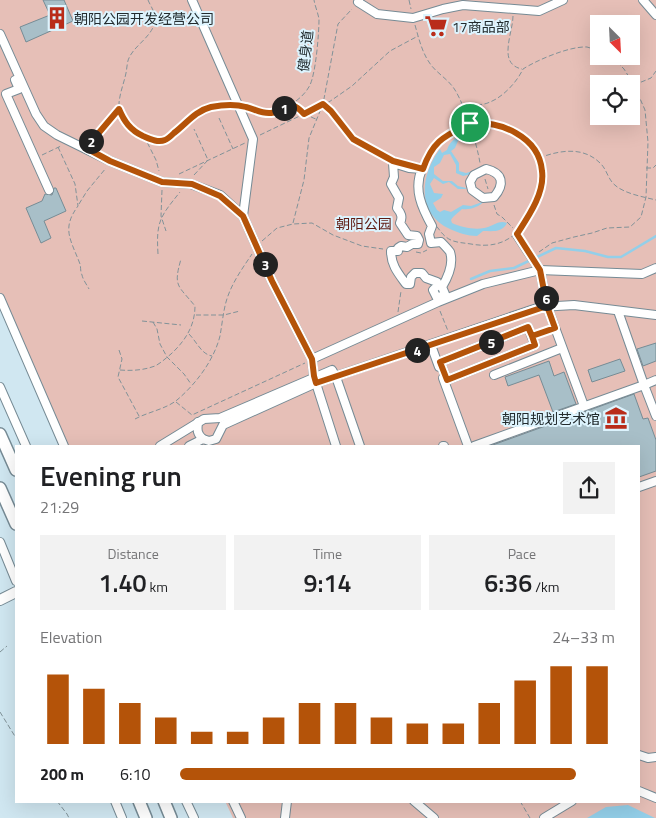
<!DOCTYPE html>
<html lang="en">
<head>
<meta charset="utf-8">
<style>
	:root { --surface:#fff; --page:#f2f2f2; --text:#202124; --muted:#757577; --accent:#b45309 }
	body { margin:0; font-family:"Titillium Web","Noto Sans SC",sans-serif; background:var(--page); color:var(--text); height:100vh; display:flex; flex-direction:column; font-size:19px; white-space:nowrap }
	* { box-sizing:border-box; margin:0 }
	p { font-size:16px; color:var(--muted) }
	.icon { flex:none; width:28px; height:28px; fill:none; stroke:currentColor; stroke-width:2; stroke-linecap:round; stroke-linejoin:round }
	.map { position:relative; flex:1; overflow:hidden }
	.sheet { position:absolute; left:15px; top:445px; width:625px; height:358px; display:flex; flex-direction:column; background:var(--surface); border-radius:0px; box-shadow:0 5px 20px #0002 }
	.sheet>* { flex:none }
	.needle { width:32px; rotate:156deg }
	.buttons { position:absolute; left:590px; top:15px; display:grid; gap:10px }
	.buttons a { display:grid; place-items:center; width:50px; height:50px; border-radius:0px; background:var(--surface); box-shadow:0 5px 20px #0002; font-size:25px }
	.pin { position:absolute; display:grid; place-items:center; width:42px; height:42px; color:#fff; margin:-21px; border:2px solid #fff; border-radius:50%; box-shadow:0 1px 5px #0007 }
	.km { position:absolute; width:25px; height:25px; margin:-12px; border-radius:50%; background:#222; color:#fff; font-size:14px; line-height:25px; text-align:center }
	.round { display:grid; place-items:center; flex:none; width:52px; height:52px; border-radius:0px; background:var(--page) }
	.head { display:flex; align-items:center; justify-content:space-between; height:85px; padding:0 25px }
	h1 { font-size:28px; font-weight:600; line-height:38px }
	.figures { display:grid; grid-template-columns:repeat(3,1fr); gap:8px; height:85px; padding:5px 25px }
	.figures div { display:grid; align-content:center; border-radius:0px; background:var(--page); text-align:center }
	.figures b { font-size:25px; font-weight:600 }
	.figures small { font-size:14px; font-weight:400 }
	.figures p { font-size:14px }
	.chart { height:140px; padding:10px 25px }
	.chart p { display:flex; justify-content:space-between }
	.chart svg { width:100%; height:90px; margin-top:5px; stroke:var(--accent); stroke-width:6 }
	ul { padding:0 25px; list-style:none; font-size:16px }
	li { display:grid; grid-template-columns:80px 60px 1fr; align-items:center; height:38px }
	li i { height:12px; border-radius:6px; background:var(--accent) }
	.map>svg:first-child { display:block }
</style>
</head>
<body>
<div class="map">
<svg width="656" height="818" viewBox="0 0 656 818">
	<rect width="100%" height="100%" fill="#d0e7f1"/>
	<!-- green -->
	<path fill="#e6bfb7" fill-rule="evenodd" d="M0,0H656V818H233L225,801H639V446H60L0,308ZM599,24H631V56H599ZM599,84H631V116H599Z"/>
	<!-- water -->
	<g fill="#93cfe9">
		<path d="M468,132V135L465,139L458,141L455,148L451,151L459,163V171L466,173L473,171L472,174L463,176L456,173V165L450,154L444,155L440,163L434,167V174L443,181H452L458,186L466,188V189H458L449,182L443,184L434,178L430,184L434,193L443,194L441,198L433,203L437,210L440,212L444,210L451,212L463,205L471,206L485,201C478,207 471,210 462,209C458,213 454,215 451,220L452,223C461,227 474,230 484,228C492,227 499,219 507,223C502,233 492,231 483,231L477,236C467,236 459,233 450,229C416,214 420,175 440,149L442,153L447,150C450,140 458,136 468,132Z"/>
		<polygon points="628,805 655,818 587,818 606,807"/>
	</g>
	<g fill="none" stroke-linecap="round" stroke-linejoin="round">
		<!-- stream -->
		<polyline stroke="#93cfe9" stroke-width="2.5" points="471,279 490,271 514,268 556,248 585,251 608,257 621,257 656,236"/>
	</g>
	<!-- building -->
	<g fill="#a8bfc8" stroke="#768c95">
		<polygon points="43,0 64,0 73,21 26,42 20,27 50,15"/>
		<polygon points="54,188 56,188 66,211 44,221 51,238 41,243 26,208 42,201 45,194 52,195"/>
		<polygon points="656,343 656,361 643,366 637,349"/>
		<polygon points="620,359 625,371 592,382 588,370"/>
		<polygon points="549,361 554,376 564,372 576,404 553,412 539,375 508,386 505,377"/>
		<polygon points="634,394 643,419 648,418 656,440 656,471 639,477 639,446 490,446"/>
	</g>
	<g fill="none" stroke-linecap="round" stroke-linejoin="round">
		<defs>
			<g id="minor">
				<polyline points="192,0 253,139 243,216"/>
				<polyline points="359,0 358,2 377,14 413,18 443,9 463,5 539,11 563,0"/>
				<polyline points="643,0 656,15"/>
				<polyline points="0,34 36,114 44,126 57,135 110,161 162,182 191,184 220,195 243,216 272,281 312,359 314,377 336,446"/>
				<polyline points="15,80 19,89 6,94 49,190"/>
				<path d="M393,163L409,168L422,169C413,189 422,208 432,226L429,234L431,243L441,242C444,245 448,249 450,252C454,264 448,277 442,287L445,294L437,298L433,290L436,287L437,282L426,278L422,273H415L411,277L410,284H406C398,273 391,265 391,251H398V248L401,246L407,247L412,244H418L419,240L417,236L408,235L400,223C403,217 401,213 397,208L399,198L391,184L394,177Z"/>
				<path d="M486,169C503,173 505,184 494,197L483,198L472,190L470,182L474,175Z"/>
				<polyline points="517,235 540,270 547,306 584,406"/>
				<polyline points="0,298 64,446"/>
				<polyline points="618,311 644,385 656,380"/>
				<polygon points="528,327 535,345 447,380 440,362"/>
				<polyline points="431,345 439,367"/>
				<polyline points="312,359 438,302 483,284 540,270 642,274 656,268"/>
				<polyline points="494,375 562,348"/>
				<polyline points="443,378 468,446"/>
				<polyline points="0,387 26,446"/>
				<path d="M198,422C197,430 197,434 203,439"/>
				<polyline points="160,446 204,419 220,418 332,370 336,377 360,446"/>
				<polyline points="189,446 203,439 209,441 216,439 223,425 316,383 540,307 574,305 656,315"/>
				<polyline points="443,446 444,446"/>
				<polyline points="474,446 644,385 656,416"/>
				<polyline points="639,487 656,481"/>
				<polyline points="0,542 16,581"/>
				<polyline points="639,755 648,758 656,757"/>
				<polyline points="639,791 656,798"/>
				<polyline points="115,801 122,818"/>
				<polyline points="186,801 194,818"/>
				<polyline points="233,801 241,818"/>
				<polyline points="414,801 434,818"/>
				<polyline points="285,818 287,801"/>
				<polyline points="544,818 572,801"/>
			</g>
			<polyline id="major" points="0,600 16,592"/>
			<g id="highway">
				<polyline points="0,434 16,470"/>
				<polyline points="0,488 16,524"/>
				<polyline points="139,801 146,818"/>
				<polyline points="164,801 171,818"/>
			</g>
		</defs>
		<!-- minor casing -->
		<use href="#minor" stroke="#768b95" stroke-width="10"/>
		<!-- major casing -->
		<use href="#major" stroke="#768b95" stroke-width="12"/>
		<!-- highway casing -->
		<use href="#highway" stroke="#768b95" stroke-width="14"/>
		<!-- path -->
		<g stroke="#819298" stroke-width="1" stroke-dasharray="5 2.5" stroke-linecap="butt">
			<path d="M148,0C150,5 155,12 155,17C156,35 135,44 129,58C127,62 127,68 126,73C124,83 120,92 119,103C118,122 148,149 167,139C175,135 180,127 187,121C199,110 213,107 229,106"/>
			<polyline points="409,0 411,9"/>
			<path d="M513,16C513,33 497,64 522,69"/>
			<path d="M415,25C419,39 422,53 431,65C438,74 449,80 455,90C465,106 477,144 480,163"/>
			<polyline points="634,85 651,78 656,71"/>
			<path d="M292,105C301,107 306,116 316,119"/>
			<polyline points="323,105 331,111 353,139 386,157"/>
			<path d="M462,105C471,105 482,106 490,102C503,97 517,82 523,69C537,60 570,46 587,47C591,48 595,50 599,51"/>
			<path d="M247,107C261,114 271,114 284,108C295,103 305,95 310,85C316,72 319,33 319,19C318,13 315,6 314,0"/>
			<polyline points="219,118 233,149"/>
			<path d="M470,123C502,121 536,136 542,170C543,178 540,189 537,196C526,228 509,251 471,244C458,242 450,243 441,232C435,224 428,216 424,207C414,187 424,155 440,140C447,132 461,128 470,123Z"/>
			<polyline points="260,135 329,102 352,86 390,51 418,36"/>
			<polyline points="144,136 156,160 159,171"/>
			<polyline points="89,143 119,109"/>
			<path d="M58,147L75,184L78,206C61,229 71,240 80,264C81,267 80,271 82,275C83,280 87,285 89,289"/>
			<polyline points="42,155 61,146"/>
			<path d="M539,158C560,150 584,146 601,164C607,170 608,180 616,186C626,194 644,197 656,200"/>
			<polyline points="646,168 653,168 656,165"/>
			<polyline points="179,174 245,143"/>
			<polyline points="194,175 208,160 194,129"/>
			<polyline points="485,179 488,189"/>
			<polyline points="162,190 161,216 166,231"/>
			<polyline points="79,204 87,191 106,168"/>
			<polyline points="494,205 497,214 502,217 513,228"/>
			<polyline points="293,223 304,180 309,138 323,104 338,24 352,9"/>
			<polyline points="262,241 277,228 293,224 312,223 333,235 362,246 383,249"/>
			<polyline points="416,252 421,253 427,250"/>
			<polyline points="539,252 552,243 574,237 592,233 607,228 630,227 641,217 646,197 648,142 645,110 634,85 624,69 611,56"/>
			<path d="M158,254C156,221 160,217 180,192"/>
			<polyline points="440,311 448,331"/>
			<polyline points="398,312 401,291"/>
			<polyline points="196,315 224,315 240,311"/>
			<polyline points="142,321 181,325"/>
			<polyline points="153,322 157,329 160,344 167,357 184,374 191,384"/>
			<polyline points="539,333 547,330"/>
			<path d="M189,334C197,342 201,354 212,356"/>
			<polyline points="119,350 122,359 118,377 139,416"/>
			<path d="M120,370C133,371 144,370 155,366C161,363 166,358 171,354C185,341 195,326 195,306C178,285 173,287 181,259"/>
			<polyline points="176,402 192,415 305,363"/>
			<path d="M135,419C148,412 166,409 177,400C196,384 214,360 220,336C222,325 223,313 226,302C231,284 242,269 252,254"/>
			<polyline points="0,652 7,646"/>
			<polyline points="0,712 16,738"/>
			<polyline points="57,801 67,814 69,818"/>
			<polyline points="520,801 530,818"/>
		</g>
		<!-- minor -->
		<use href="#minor" stroke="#fff" stroke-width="8"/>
		<!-- major -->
		<use href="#major" stroke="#fff" stroke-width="10"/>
		<!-- highway -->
		<use href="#highway" stroke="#fff" stroke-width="11"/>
	</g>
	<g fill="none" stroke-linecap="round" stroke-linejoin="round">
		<defs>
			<path id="route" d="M470,123C445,136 433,140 423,169L393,161L353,139L331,111L323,104L304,114C289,97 287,111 271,113C261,114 255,109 246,107C236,104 221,105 211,107C195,111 187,123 174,133C172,135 168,139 165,140C158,143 150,139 143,136C130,130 124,121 119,109L86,148L110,161L162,182L192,184L220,196L243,216L272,281L312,359L314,376L316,383L547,306L555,328L532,336L528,327L440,362L447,380L535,345L532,336L555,328L547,306L540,270L517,234C528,217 545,193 542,171C539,136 500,121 470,123"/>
		</defs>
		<!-- route casing -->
		<use href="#route" stroke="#fff" stroke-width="10"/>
		<!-- route -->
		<use href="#route" stroke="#b45309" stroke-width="6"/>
	</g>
	<!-- icons -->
	<defs>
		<symbol id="building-bare" viewBox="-9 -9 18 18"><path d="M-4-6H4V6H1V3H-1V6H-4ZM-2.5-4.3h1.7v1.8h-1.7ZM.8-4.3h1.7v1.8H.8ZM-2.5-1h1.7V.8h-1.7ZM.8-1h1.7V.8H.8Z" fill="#b92c1a" stroke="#ddf4fe" stroke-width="2.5" paint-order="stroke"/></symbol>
		<symbol id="supermarket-bare" viewBox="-9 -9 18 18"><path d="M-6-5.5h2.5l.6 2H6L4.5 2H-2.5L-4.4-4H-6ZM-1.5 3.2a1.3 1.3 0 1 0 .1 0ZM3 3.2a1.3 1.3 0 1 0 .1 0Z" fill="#b92c1a" stroke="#ddf4fe" stroke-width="2.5" paint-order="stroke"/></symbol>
		<symbol id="museum-bare" viewBox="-9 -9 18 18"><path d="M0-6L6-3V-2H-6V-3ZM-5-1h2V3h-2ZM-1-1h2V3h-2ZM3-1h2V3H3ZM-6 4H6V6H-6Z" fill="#b92c1a" stroke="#ddf4fe" stroke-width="2.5" paint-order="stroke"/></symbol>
	</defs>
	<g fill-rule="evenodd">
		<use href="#building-bare" x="41" y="2" width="32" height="32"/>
		<use href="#supermarket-bare" x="420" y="10" width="32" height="32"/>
		<use href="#museum-bare" x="600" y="402" width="32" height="32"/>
	</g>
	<g text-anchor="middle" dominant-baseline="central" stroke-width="4" stroke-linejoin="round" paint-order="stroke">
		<!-- poi labels -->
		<g font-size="14" fill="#222b2e" stroke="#ddf4fe" text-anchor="start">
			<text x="74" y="18">朝阳公园开发经营公司</text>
			<text x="452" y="26">17商品部</text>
			<text x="600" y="418" text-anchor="end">朝阳规划艺术馆</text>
		</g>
		<!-- street labels -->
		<g font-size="14" fill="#222b2e" stroke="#ddf4fe">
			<text transform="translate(305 51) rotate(-83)">健身道</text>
		</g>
		<!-- park labels -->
		<g font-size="14" fill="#611d14" stroke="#ddf4fe">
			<text x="364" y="223">朝阳公园</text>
		</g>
	</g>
</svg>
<div class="buttons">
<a><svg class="needle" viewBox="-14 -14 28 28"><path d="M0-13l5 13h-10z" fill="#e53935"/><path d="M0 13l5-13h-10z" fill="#757577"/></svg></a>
<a><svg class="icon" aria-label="locate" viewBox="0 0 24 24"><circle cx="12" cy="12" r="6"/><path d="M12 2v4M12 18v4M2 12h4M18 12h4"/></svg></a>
</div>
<div class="pin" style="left:470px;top:123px;background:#1e9e55"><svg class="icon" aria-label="arrive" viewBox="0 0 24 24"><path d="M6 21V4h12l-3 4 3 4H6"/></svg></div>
<b class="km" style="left:284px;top:108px">1</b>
<b class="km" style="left:91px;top:141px">2</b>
<b class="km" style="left:265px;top:264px">3</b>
<b class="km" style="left:417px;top:350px">4</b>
<b class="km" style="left:491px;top:342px">5</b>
<b class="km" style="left:546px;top:298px">6</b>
<section class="sheet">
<div class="head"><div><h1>Evening run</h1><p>21:29</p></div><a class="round"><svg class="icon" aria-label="share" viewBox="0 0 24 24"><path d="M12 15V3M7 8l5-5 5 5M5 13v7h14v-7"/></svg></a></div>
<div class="figures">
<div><p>Distance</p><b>1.40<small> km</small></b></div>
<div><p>Time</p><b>9:14</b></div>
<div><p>Pace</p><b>6:36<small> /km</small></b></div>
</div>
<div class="chart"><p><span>Elevation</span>24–33 m</p>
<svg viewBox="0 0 160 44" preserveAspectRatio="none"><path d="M5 44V10M15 44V17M25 44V24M35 44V31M45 44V38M55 44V38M65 44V31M75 44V24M85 44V24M95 44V31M105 44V34M115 44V34M125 44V24M135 44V13M145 44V6M155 44V6"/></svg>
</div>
<ul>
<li><b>200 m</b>6:10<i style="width:91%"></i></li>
</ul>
</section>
</div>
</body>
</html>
